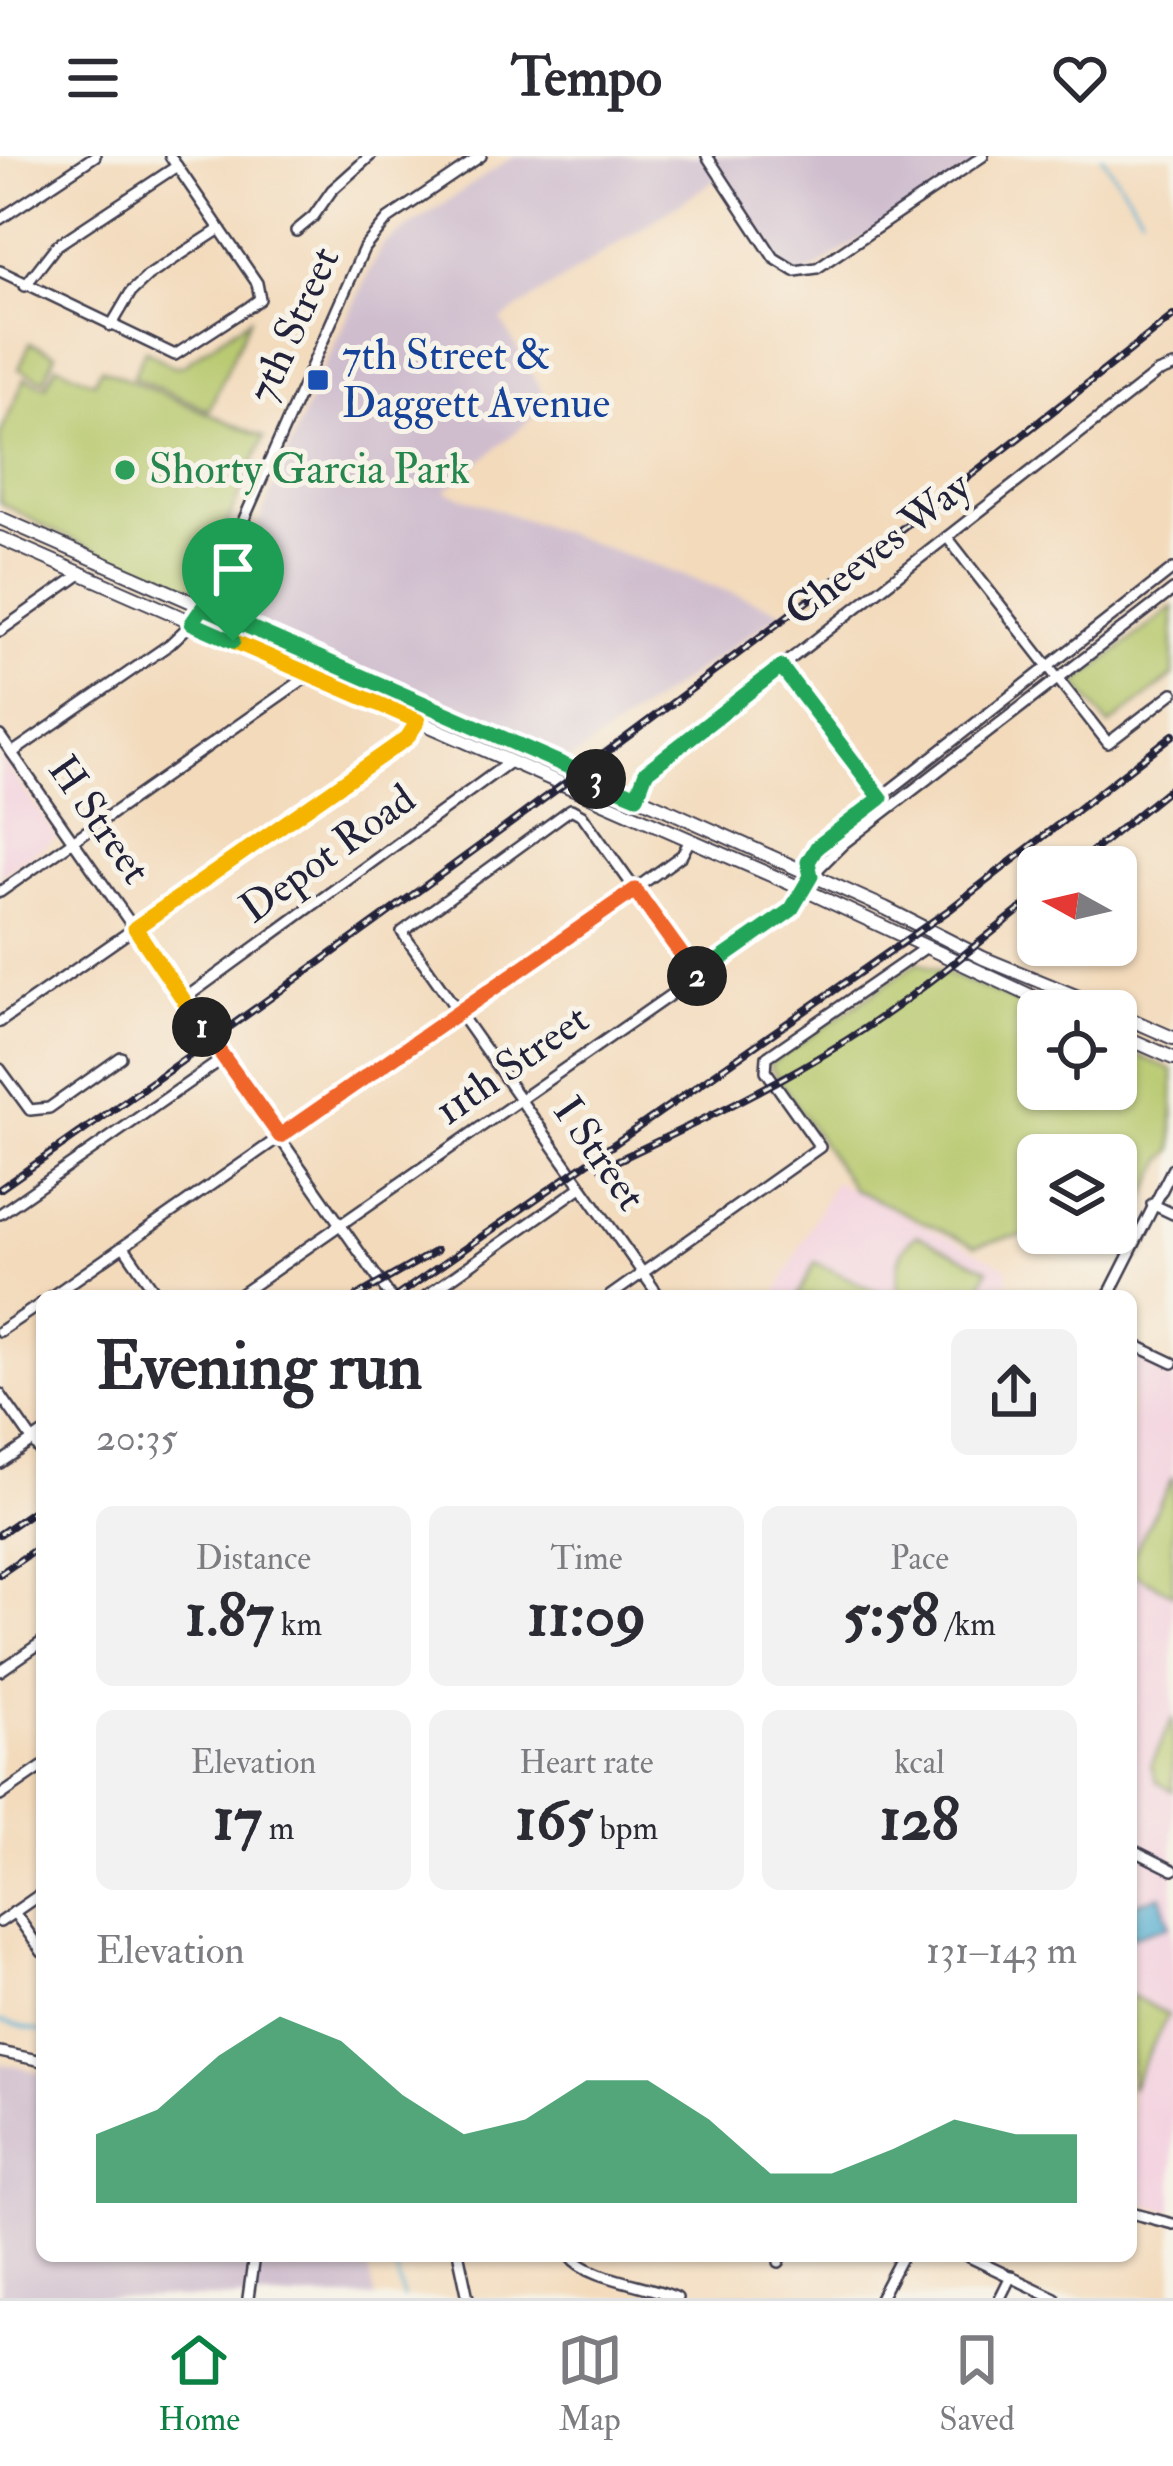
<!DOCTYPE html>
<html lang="en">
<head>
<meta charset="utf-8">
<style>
	:root { --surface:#fff; --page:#f2f2f3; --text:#2b2b33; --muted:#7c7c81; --line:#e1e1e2; --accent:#0b8043 }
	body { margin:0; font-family:"IM FELL Double Pica",serif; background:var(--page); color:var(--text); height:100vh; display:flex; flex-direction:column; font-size:45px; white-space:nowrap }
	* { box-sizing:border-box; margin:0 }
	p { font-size:39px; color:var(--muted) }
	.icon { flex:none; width:66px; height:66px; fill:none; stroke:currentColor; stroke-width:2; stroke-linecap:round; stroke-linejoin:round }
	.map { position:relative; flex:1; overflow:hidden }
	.drawer { position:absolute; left:36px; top:1134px; width:1101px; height:972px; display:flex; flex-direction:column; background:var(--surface); border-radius:18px; box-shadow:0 3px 9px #0004 }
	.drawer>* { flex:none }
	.needle { width:78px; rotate:278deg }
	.fabs { position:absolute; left:1017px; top:690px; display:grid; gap:24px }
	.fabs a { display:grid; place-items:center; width:120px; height:120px; border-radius:18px; background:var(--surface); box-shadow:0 3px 9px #0004; font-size:60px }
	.pin { position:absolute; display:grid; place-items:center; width:102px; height:102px; color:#fff; margin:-123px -51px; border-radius:50% 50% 50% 0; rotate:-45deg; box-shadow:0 0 12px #0007 }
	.pin .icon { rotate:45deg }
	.km { position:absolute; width:60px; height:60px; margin:-30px; border-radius:50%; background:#222; color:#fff; font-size:33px; line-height:60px; text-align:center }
	.round { display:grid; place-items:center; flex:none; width:126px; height:126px; border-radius:18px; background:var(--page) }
	.overview { display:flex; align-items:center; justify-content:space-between; height:204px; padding:0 60px }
	h1 { font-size:66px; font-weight:700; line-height:90px }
	.stats { display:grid; grid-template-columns:repeat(3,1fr); gap:18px; height:204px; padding:12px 60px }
	.stats div { display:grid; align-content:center; border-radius:18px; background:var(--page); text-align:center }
	.stats b { font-size:60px; font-weight:700 }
	.stats small { font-size:33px; font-weight:400 }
	.stats p { font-size:33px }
	.chart { height:336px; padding:24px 60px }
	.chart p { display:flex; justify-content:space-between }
	.chart svg { width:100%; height:216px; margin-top:12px; fill:var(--accent); opacity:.7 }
	header { display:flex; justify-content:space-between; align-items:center; height:156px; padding:0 60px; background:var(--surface); font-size:54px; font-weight:700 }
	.tab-bar { display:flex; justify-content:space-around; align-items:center; height:168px; border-top:3px solid var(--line); background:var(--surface); font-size:33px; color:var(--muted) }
	.tab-bar a { display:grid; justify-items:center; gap:6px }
	.tab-bar .active { color:var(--accent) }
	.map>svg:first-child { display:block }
</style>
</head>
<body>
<header><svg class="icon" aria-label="menu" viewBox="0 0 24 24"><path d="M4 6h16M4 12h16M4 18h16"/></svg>Tempo<svg class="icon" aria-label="heart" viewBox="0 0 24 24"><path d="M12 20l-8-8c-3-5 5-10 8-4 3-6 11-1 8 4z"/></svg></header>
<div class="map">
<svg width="1173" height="2142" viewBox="0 0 1173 2142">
	<rect width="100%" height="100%" fill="#f7f3e8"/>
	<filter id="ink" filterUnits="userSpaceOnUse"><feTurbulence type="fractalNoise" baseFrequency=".00833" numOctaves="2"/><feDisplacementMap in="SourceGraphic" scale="24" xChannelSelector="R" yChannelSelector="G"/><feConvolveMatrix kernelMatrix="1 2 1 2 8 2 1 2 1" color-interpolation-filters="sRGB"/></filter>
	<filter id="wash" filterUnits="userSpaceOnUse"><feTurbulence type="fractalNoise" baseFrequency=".004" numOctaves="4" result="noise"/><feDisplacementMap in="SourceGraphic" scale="48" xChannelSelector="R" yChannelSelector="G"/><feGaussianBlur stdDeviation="2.7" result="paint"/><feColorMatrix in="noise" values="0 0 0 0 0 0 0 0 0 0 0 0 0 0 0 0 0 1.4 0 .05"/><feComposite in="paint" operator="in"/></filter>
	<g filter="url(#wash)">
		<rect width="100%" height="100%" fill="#f3dabb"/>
		<!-- built -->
		<g fill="#f3cfdf">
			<polygon points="0,601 57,681 0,720"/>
			<polygon points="834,1025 1007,1111 1008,1130 1027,1140 775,1140"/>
			<polygon points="1131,1193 1173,1215 1173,2055 1131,2045 1131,1693 1136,1682 1131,1679"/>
		</g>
		<!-- industrial -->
		<g fill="#cfbdce">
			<polygon points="514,0 991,0 791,128 717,23 501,164 549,248 445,335 783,455 567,606 222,456 323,212 382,89"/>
			<polygon points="0,1907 42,1917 42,2100 278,2100 368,2114 376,2142 0,2142"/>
		</g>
		<!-- green -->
		<g fill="#b5c76b" stroke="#6c7453" stroke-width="3">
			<polygon points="250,162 209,254 133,221 145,194 172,210 182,210"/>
			<polygon points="30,187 56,198 44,224 19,213"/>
			<polygon points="57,209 94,226 101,212 264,281 202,426 182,434 43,370 0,346 0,279 25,222 46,230"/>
			<polygon points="1173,451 1173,520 1109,570 1076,527"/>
			<polygon points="918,806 1040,855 1038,933 1116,933 1116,889 1173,915 1173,994 1164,1004 1128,1076 1116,1076 1116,999 1038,999 1038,1077 1096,1077 1011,1081 975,1090 853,1033 769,909"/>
			<path d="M917,1079L988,1113L977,1140H899C896,1117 895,1093 917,1079Z"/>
			<polygon points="815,1106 886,1140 798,1140"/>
			<polygon points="1173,1321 1173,1438 1131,1416 1131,1402"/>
			<polygon points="1173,1561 1173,1635 1156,1625 1151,1609"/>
			<polygon points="1131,1839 1168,1859 1131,1933"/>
		</g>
		<!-- water -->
		<polygon fill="#54aed1" stroke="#3b6886" stroke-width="3" points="1161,1739 1170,1769 1131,1781 1131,1749"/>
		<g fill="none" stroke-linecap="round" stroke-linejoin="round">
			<!-- stream -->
			<g stroke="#54aed1" stroke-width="3">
				<polyline points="1102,0 1141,58"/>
				<polyline points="1167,127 1173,82"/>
				<polyline points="0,1865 42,1876"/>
				<polyline points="393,2100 403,2142"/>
			</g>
		</g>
	</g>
	<g filter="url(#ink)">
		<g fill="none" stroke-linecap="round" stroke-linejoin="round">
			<defs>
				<g id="minor">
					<polyline points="707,0 774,102 795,115 817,112 983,0"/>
					<polyline points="0,63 95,0"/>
					<polyline points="296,75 313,61 332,34 370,0"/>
					<polyline points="0,115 175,199 249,151 260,143 257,127 170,0"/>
					<polyline points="25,130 56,90 177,10"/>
					<polyline points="111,170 131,136 148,120 220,73"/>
					<polyline points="947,381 1108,587 1173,537"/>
					<polyline points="0,475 81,418"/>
					<polyline points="781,511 883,644"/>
					<polyline points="0,580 390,1140"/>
					<polyline points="12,597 170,488 192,467 210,440 364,92 388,63 481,0"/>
					<polyline points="637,641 646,616 1157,217 1173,211"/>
					<polyline points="811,720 808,705 817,691 1173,413"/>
					<polyline points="0,736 311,518"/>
					<polyline points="184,843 511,605"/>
					<polyline points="0,866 407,582 425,548"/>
					<polyline points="0,913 30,954 49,952 121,901"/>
					<polyline points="1152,1048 1173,1058"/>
					<polyline points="0,1058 224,902"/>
					<polyline points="124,1091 158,1140"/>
					<polyline points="52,1140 635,733 682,699 690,684"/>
					<polyline points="238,1140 791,755 811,720 843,688 1173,434"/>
					<polyline points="426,1140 581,1031"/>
					<polyline points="610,1140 820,991 766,915 767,901 925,792"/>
					<polyline points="659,1140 402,776 571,653 582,659 697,820"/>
					<polyline points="1108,1140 1173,1012"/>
					<polyline points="0,1175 42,1147"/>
					<polyline points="1131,1187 1173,1207"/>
					<polyline points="0,1238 42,1298"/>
					<polyline points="0,1307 42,1278"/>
					<polyline points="0,1515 42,1486"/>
					<polyline points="0,1640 42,1611"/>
					<polyline points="1131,1693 1173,1714"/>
					<polyline points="14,1756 42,1796"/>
					<polyline points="0,1766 42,1737"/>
					<polyline points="0,1896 42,1905"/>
					<polyline points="1131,2057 1173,2068"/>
					<polyline points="459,2100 468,2142"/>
					<path d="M571,2100C588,2123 648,2128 677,2142"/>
					<polyline points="967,2100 1055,2142"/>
					<polyline points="779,2106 782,2100"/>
					<polyline points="248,2142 254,2100"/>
					<polyline points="880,2142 902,2100"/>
					<polyline points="1000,2142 1011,2120"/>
				</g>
				<g id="major">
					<polyline points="0,362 674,657 885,752 983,802 1112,855"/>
					<polyline points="0,382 805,734 1063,855"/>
					<polyline points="1116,857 1173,882"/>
					<polyline points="1116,877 1173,902"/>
				</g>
			</defs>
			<!-- minor casing -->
			<use href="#minor" stroke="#413e4e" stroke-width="14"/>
			<!-- major casing -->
			<use href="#major" stroke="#413e4e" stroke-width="16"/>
			<!-- minor -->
			<use href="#minor" stroke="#fff" stroke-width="9"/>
			<!-- major -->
			<use href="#major" stroke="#fff" stroke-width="12"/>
			<defs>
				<g id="rail">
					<polyline points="1073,711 1173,630"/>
					<path d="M602,1012C685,972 769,934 847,884C915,841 976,789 1038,739"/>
					<path d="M0,1033C400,754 792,464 1173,160"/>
					<polyline points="357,1140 436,1095"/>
					<polyline points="397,1140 949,754 1173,579"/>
					<polyline points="0,1378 42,1349"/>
					<polyline points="0,1418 42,1389"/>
				</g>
			</defs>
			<!-- rail casing -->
			<use href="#rail" stroke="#22223b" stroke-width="8"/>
			<!-- rail -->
			<use href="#rail" stroke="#f7f3e8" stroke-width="3" stroke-dasharray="9" stroke-linecap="butt"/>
		</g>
	</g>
	<g fill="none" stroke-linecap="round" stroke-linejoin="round" filter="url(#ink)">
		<defs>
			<polyline id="split-1" points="202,871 135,772 407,582 418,565 233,485"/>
			<polyline id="split-2" points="202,871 280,980 635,734 697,820"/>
			<polyline id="split-3" points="596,623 637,640 646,616 781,511 881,642 817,691 808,706 811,720 791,754 697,820"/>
			<polyline id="split-4" points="233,485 192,467 203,451 596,623"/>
		</defs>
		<!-- split-1 casing -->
		<use href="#split-1" stroke="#fff" stroke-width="24"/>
		<!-- split-2 casing -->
		<use href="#split-2" stroke="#fff" stroke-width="24"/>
		<!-- split-3 casing -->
		<use href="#split-3" stroke="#fff" stroke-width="24"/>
		<!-- split-4 casing -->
		<use href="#split-4" stroke="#fff" stroke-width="24"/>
		<!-- split-1 -->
		<use href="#split-1" stroke="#f5b400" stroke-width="15"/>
		<!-- split-2 -->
		<use href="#split-2" stroke="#f0652b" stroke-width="15"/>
		<!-- split-3 -->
		<use href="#split-3" stroke="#22a559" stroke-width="15"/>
		<!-- split-4 -->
		<use href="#split-4" stroke="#22a559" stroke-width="15"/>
	</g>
	<!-- markers -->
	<rect fill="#1a4fb4" stroke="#f7f3e8" stroke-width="4.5" x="306" y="212" width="24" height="24" rx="6"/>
	<circle fill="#2e9e5b" stroke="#f7f3e8" stroke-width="4.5" cx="125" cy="314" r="12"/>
	<g text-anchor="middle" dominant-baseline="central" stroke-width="10" stroke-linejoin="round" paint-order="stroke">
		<!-- street labels -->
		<g font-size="42" fill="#22223b" stroke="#f7f3e8">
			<text transform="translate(294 169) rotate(-66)">7th Street</text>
			<text transform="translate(878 393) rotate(-38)">Cheeves Way</text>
			<text transform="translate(99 664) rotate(55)">H Street</text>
			<text transform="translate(328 698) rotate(-36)">Depot Road</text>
			<text transform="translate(512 909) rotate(-35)">11th Street</text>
			<text transform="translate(599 998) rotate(55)">I Street</text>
		</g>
		<!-- transit labels -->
		<g font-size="42" fill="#164399" stroke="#f7f3e8" text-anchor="start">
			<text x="342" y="200">7th Street &amp;<tspan x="342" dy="48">Daggett Avenue</tspan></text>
		</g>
		<!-- leisure labels -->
		<g font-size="42" fill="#27864d" stroke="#f7f3e8" text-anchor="start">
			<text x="149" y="314">Shorty Garcia Park</text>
		</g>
	</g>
</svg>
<div class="fabs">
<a><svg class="needle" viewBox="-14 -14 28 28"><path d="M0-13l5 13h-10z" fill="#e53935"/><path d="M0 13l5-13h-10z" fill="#7c7c81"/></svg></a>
<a><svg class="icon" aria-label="locate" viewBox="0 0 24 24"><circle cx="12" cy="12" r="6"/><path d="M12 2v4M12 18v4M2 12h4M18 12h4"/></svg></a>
<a><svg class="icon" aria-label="layers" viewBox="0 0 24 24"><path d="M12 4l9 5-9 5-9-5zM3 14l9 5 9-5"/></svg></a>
</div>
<div class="pin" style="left:233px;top:485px;background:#1e9e55"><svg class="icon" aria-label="arrive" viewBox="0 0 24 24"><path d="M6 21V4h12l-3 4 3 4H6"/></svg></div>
<b class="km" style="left:202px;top:871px">1</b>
<b class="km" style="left:697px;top:820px">2</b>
<b class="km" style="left:596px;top:623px">3</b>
<section class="drawer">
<div class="overview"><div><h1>Evening run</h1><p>20:35</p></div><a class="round"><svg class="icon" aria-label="share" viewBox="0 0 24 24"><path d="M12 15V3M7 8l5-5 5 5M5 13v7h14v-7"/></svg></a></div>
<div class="stats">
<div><p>Distance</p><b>1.87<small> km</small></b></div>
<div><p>Time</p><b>11:09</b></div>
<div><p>Pace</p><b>5:58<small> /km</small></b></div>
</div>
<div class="stats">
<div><p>Elevation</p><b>17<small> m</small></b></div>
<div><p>Heart rate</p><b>165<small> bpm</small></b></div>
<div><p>kcal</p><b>128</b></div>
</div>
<div class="chart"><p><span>Elevation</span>131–143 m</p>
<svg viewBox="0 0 160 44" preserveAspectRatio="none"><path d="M0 44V30L10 25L20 14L30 6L40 11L50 22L60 30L70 27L80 19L90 19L100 27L110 38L120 38L130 33L140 27L150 30L160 30V44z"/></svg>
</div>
</section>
</div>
<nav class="tab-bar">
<a class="active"><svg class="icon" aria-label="home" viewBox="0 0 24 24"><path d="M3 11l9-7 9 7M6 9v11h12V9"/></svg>Home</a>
<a><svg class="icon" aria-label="map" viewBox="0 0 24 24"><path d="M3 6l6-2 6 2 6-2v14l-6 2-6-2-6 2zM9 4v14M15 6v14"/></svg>Map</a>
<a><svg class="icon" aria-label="saved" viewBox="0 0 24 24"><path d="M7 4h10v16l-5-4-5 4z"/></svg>Saved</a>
</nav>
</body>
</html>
